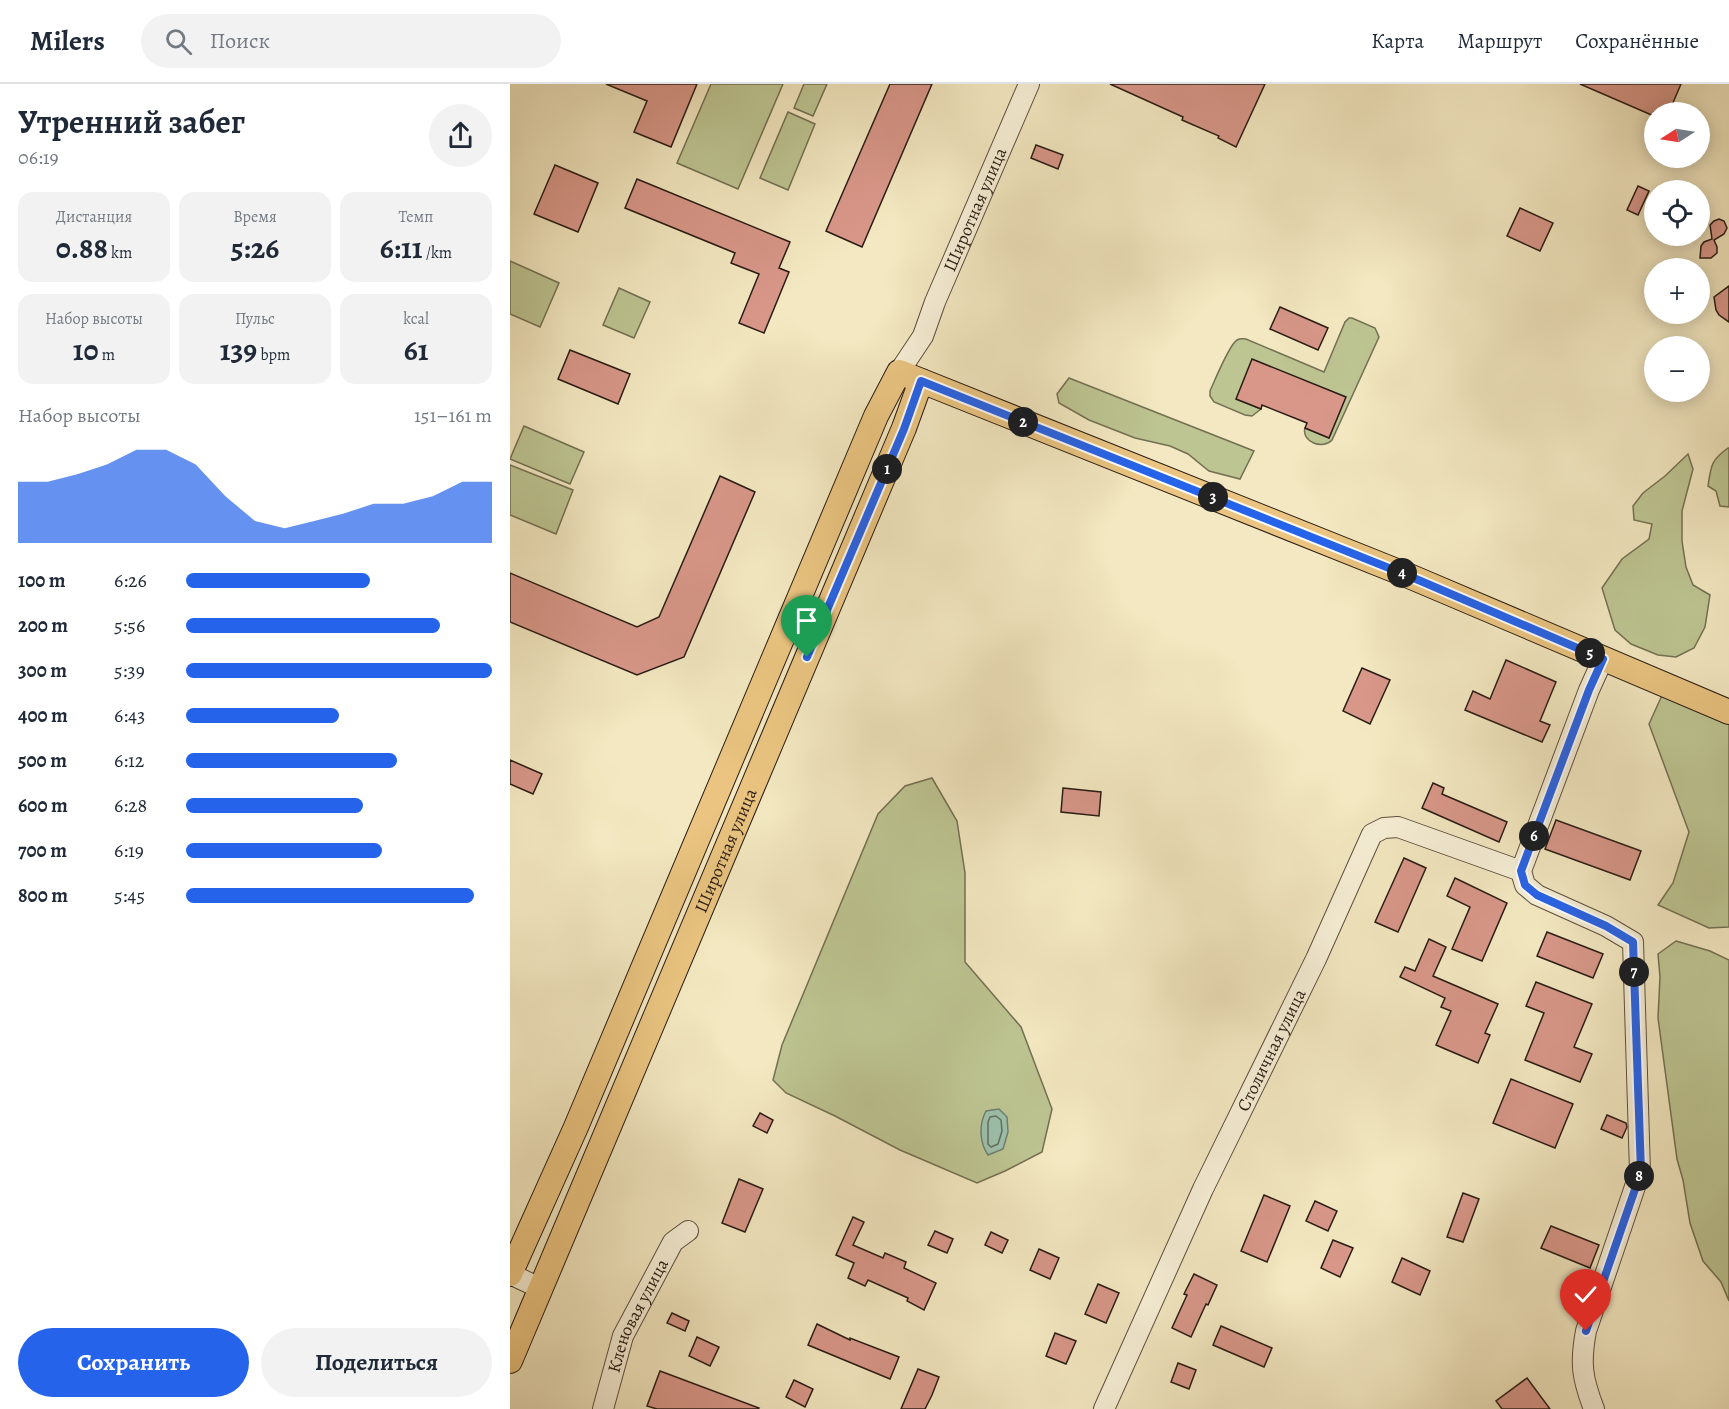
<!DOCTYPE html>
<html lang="ru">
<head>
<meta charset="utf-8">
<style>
	:root { --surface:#fff; --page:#f2f2f3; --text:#1f2937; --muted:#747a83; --line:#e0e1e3; --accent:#2563eb }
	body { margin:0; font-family:Alegreya,serif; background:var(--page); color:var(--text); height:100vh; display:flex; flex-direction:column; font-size:22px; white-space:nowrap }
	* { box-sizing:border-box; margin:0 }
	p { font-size:20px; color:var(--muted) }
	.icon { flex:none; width:33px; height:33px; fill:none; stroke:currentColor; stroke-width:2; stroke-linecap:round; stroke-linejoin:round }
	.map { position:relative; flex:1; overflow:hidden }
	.side { display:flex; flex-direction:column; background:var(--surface); width:510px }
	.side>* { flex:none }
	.needle { width:39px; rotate:258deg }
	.tools { position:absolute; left:1134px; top:18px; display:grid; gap:12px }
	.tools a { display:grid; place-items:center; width:66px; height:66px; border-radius:50%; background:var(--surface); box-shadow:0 3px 15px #0003; font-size:30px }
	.pin { position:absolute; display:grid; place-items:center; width:51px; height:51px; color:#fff; margin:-62px -26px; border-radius:50% 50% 50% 0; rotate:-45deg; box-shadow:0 0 6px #0007 }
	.pin .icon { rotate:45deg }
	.km { position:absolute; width:30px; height:30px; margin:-15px; border-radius:50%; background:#222; color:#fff; font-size:16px; line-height:30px; text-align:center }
	.round { display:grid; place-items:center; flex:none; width:63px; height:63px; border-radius:32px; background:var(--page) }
	.overview { display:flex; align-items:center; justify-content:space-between; height:102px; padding:0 18px }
	h1 { font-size:33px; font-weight:700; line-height:45px }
	.stats { display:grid; grid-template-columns:repeat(3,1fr); gap:9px; height:102px; padding:6px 18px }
	.stats div { display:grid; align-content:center; border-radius:15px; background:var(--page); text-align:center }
	.stats b { font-size:30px; font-weight:700 }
	.stats small { font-size:16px; font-weight:400 }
	.stats p { font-size:16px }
	.chart { height:168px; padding:12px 18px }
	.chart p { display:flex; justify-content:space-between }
	.chart svg { width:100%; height:108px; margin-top:6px; fill:var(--accent); opacity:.7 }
	.button { display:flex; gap:12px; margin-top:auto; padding:12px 18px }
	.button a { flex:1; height:69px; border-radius:36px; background:var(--accent); color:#fff; font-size:24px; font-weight:700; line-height:69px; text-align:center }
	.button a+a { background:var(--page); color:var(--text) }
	ul { padding:0 18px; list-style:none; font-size:20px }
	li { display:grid; grid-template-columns:96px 72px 1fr; align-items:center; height:45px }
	li i { height:15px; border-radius:8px; background:var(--accent) }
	header { display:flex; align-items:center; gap:36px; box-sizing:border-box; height:84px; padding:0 30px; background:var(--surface); border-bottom:2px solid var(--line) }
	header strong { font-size:28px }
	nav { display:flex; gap:33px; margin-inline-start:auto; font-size:21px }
	.search { width:420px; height:54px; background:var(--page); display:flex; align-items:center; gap:15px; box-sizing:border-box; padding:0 21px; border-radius:33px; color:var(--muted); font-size:22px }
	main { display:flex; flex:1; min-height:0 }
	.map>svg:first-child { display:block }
</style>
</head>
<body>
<header>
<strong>Milers</strong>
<div class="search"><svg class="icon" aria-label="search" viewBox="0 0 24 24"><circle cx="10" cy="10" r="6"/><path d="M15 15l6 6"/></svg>Поиск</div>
<nav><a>Карта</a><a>Маршрут</a><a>Сохранённые</a></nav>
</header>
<main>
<section class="side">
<div class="overview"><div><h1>Утренний забег</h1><p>06:19</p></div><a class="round"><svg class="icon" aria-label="share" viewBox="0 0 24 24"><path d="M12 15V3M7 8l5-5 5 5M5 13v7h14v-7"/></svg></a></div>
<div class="stats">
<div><p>Дистанция</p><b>0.88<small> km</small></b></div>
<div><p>Время</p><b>5:26</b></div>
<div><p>Темп</p><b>6:11<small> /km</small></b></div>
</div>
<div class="stats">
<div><p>Набор высоты</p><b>10<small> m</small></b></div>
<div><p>Пульс</p><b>139<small> bpm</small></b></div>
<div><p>kcal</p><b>61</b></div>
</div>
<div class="chart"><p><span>Набор высоты</span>151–161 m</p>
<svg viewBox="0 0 160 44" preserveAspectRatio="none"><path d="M0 44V19L10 19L20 16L30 12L40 6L50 6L60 12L70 25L80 35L90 38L100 35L110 32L120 28L130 28L140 25L150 19L160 19V44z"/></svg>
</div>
<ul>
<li><b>100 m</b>6:26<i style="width:60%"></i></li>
<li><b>200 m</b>5:56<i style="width:83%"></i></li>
<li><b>300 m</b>5:39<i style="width:100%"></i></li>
<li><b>400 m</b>6:43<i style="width:50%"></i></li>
<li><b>500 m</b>6:12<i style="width:69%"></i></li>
<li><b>600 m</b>6:28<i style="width:58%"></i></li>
<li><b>700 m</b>6:19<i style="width:64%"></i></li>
<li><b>800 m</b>5:45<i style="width:94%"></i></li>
</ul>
<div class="button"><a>Сохранить</a><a>Поделиться</a></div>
</section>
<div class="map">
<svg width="1219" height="1325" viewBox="0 0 1219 1325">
	<rect width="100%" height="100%" fill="#f3e8c1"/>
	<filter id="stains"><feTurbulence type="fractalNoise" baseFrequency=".00333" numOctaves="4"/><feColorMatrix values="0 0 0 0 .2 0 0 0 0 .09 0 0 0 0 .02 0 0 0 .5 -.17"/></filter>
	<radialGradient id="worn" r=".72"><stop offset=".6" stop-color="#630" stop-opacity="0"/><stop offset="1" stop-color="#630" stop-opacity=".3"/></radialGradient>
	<!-- green -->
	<g fill="#bdc592" stroke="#737053" stroke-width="1.5">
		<polygon points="201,0 273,0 228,105 167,79"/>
		<polygon points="294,0 317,0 303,32 284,24"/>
		<polygon points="278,28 305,40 278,106 250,94"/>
		<polygon points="0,177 49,199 30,243 0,230"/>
		<polygon points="109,204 140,218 124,254 93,241"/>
		<path d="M839,234H842L865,244L869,253L822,356C813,366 791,358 795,344L819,354L835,314L726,315L751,325L742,332L735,331L704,318L700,312V307C705,296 719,261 727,256C731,254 732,255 736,255L814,288L835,238Z"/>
		<polygon points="559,294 744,367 730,395 699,387 678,370 660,362 625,354 579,336 549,319 547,310"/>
		<polygon points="14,342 74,368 60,400 0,375"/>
		<path d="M1218,364H1219V423L1210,422L1206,407L1198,402C1201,382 1201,376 1218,364Z"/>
		<polygon points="1178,370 1183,385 1172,427 1172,457 1176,483 1183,501 1200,511 1195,543 1184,564 1166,573 1148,571 1121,560 1105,546 1092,504 1112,475 1139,455 1142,440 1124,436 1123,422 1133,409 1155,392"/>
		<polygon points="0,381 63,406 46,450 0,431"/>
		<polygon points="1154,607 1219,640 1219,843 1199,844 1148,821 1163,799 1179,748 1139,640"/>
		<polygon points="422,694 447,737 455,789 455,878 511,943 542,1025 532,1068 495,1087 467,1099 390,1066 325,1032 276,1009 263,996 272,961 368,730 395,702"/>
		<polygon points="1166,857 1200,867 1219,876 1219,1217 1211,1198 1193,1177 1180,1139 1173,1096 1167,1075 1148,934 1150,893 1148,870"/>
	</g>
	<!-- water -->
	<path fill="#9dc1ad" stroke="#6f7f70" stroke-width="1.5" d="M489,1025L497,1033L498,1048L493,1065L478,1071C469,1058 469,1040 476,1027Z"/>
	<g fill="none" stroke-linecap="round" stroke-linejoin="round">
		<!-- shore -->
		<polygon stroke="#636e60" stroke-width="1.5" points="486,1032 491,1036 492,1047 488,1060 481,1063 478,1060 478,1038 480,1033"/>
	</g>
	<!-- building -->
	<g fill="#d89789" stroke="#291c14" stroke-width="1.5">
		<polygon points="96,0 187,0 161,63 124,48 137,17"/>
		<polygon points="380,0 422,0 352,163 316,147"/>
		<polygon points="600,0 755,0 726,63 708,54 709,52 672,36 673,33"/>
		<polygon points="1070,0 1171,0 1159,28 1144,28 1144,32"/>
		<polygon points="526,61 553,71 548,85 521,74"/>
		<polygon points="45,81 88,99 68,148 24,130"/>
		<polygon points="127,95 280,158 269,184 279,188 254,249 229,239 249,190 221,179 225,169 115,124"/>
		<polygon points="1128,102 1139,107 1128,131 1117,126"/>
		<polygon points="1010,124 1043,139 1030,167 997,152"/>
		<polygon points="1209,135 1214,137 1217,144 1214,150 1204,156 1207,163 1207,169 1201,174 1190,174 1191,162 1194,158 1202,155 1200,141 1204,137"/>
		<polygon points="1219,202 1219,238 1209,231 1206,226 1204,213"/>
		<polygon points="770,223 818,244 808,266 760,245"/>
		<polygon points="60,266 120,290 108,320 48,295"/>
		<polygon points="742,275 836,313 819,354 795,344 797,339 752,321 751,325 726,315"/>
		<polygon points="210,392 245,408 174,573 127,591 0,538 0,489 127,543 149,533"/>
		<polygon points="996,576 1046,598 1030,637 1040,641 1032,658 955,626 963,607 980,615"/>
		<polygon points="852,584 880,596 860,640 833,627"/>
		<polygon points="0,676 32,690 23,710 0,700"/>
		<polygon points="923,699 934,704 932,710 997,738 989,758 912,724"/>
		<polygon points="553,704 591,708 589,732 551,728"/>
		<polygon points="1046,736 1131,767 1120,796 1035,765"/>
		<polygon points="894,774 916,784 888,848 865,838"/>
		<polygon points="945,794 997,819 972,877 942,865 960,823 937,812"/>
		<polygon points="1037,848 1093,870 1083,894 1027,872"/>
		<polygon points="919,855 936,863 923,892 988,920 975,949 980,951 968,979 926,961 941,927 931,923 935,914 890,893 895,883 905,887"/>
		<polygon points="1026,898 1082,920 1064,963 1082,970 1070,998 1015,976 1034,929 1016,922"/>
		<polygon points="1001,995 1063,1020 1045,1064 983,1039"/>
		<polygon points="250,1029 263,1036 257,1049 243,1042"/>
		<polygon points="1097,1031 1116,1039 1117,1043 1112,1054 1091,1045"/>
		<polygon points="229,1095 253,1105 235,1148 212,1139"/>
		<polygon points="953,1109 969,1115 953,1158 937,1153"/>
		<polygon points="754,1111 780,1122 757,1178 731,1167"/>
		<polygon points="805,1117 827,1127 818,1147 796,1137"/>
		<polygon points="343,1133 354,1138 343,1161 373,1174 375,1169 396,1178 394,1184 426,1199 414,1226 397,1217 398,1214 358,1196 355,1202 338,1194 344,1179 326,1171"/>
		<polygon points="1041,1142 1089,1161 1080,1184 1031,1164"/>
		<polygon points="425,1147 443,1155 437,1169 418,1161"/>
		<polygon points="481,1148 498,1156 492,1169 475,1161"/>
		<polygon points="823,1156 843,1164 830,1193 811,1184"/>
		<polygon points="529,1165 549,1174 540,1195 520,1186"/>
		<polygon points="892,1174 920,1187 910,1211 882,1198"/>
		<polygon points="684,1190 707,1201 698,1221 696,1220 681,1253 662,1244 677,1211 674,1210"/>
		<polygon points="588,1200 609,1209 596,1239 575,1230"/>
		<polygon points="162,1229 179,1237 175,1247 157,1239"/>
		<polygon points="307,1240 340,1256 340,1254 389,1273 380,1295 298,1261"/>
		<polygon points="711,1242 762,1264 754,1283 703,1261"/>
		<polygon points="545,1249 566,1257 556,1280 536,1272"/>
		<polygon points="187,1253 209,1263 200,1282 179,1272"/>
		<polygon points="668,1279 686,1286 679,1305 661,1298"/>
		<polygon points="408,1285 429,1293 422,1311 415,1325 391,1325"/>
		<polygon points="150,1287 249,1324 248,1325 147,1325 137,1322"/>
		<polygon points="1017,1294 1040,1325 992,1325 986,1317"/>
		<polygon points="284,1296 303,1305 295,1323 276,1313"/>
	</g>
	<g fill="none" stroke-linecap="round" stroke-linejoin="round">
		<defs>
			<g id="minor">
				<path id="s1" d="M389,288L413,252L425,218L519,0"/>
				<polyline points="0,1190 32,1205"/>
				<path id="s2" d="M93,1325L113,1252L163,1158L178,1147"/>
				<path id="s3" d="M594,1325L693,1105L806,875L862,750L874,744L888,743L1011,787"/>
				<path d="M1084,1325C1072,1294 1070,1279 1076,1247L1130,1088L1123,858L1096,842L1027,811L1015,801L1011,787L1079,606L1093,575"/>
			</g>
			<g id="major">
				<polyline points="0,1190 66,1043 366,332 389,288 899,492 1219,628"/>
				<path id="s4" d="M0,1277L394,344L411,297"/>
			</g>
		</defs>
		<!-- minor casing -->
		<use href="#minor" stroke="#5c4f3f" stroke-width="22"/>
		<!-- major casing -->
		<use href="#major" stroke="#291c14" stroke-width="26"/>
		<!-- minor -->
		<use href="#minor" stroke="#f7f0d7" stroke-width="20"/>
		<!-- major -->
		<use href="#major" stroke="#eac480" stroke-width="24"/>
	</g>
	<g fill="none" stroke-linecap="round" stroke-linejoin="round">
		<defs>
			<polyline id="route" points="297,573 394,345 411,297 899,492 1093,575 1079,606 1011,787 1015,801 1027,811 1096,842 1123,858 1131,1088 1076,1247"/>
		</defs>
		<!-- route casing -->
		<use href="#route" stroke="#fff" stroke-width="12"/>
		<!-- route -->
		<use href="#route" stroke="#2563eb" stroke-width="8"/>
	</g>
	<g text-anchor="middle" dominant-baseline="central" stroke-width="6" stroke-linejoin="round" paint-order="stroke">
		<!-- street labels -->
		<g font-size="18" fill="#291c14" stroke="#f7f0d7">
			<text stroke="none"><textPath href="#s1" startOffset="180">Широтная улица</textPath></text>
			<text stroke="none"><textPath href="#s4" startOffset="554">Широтная улица</textPath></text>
			<text stroke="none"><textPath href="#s3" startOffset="396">Столичная улица</textPath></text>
			<text stroke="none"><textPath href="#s2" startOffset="100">Кленовая улица</textPath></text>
		</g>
	</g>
	<rect width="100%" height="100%" filter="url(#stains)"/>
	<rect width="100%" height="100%" fill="url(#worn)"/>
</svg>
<div class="tools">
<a><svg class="needle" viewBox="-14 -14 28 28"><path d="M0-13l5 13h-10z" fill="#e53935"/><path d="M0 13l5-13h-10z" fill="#747a83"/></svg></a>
<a><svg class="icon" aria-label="locate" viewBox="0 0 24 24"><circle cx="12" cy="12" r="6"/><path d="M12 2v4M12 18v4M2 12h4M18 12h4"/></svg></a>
<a>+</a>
<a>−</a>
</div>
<div class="pin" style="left:297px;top:573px;background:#1e9e55"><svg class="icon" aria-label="arrive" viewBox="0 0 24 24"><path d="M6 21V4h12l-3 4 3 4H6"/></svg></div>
<div class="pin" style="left:1076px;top:1247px;background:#d93025"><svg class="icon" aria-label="check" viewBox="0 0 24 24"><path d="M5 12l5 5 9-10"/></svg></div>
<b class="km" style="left:377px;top:385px">1</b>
<b class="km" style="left:513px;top:338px">2</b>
<b class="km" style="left:703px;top:413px">3</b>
<b class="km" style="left:892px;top:489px">4</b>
<b class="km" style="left:1080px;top:569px">5</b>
<b class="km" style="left:1024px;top:752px">6</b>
<b class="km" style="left:1124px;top:888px">7</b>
<b class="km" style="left:1129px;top:1092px">8</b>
</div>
</main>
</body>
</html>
